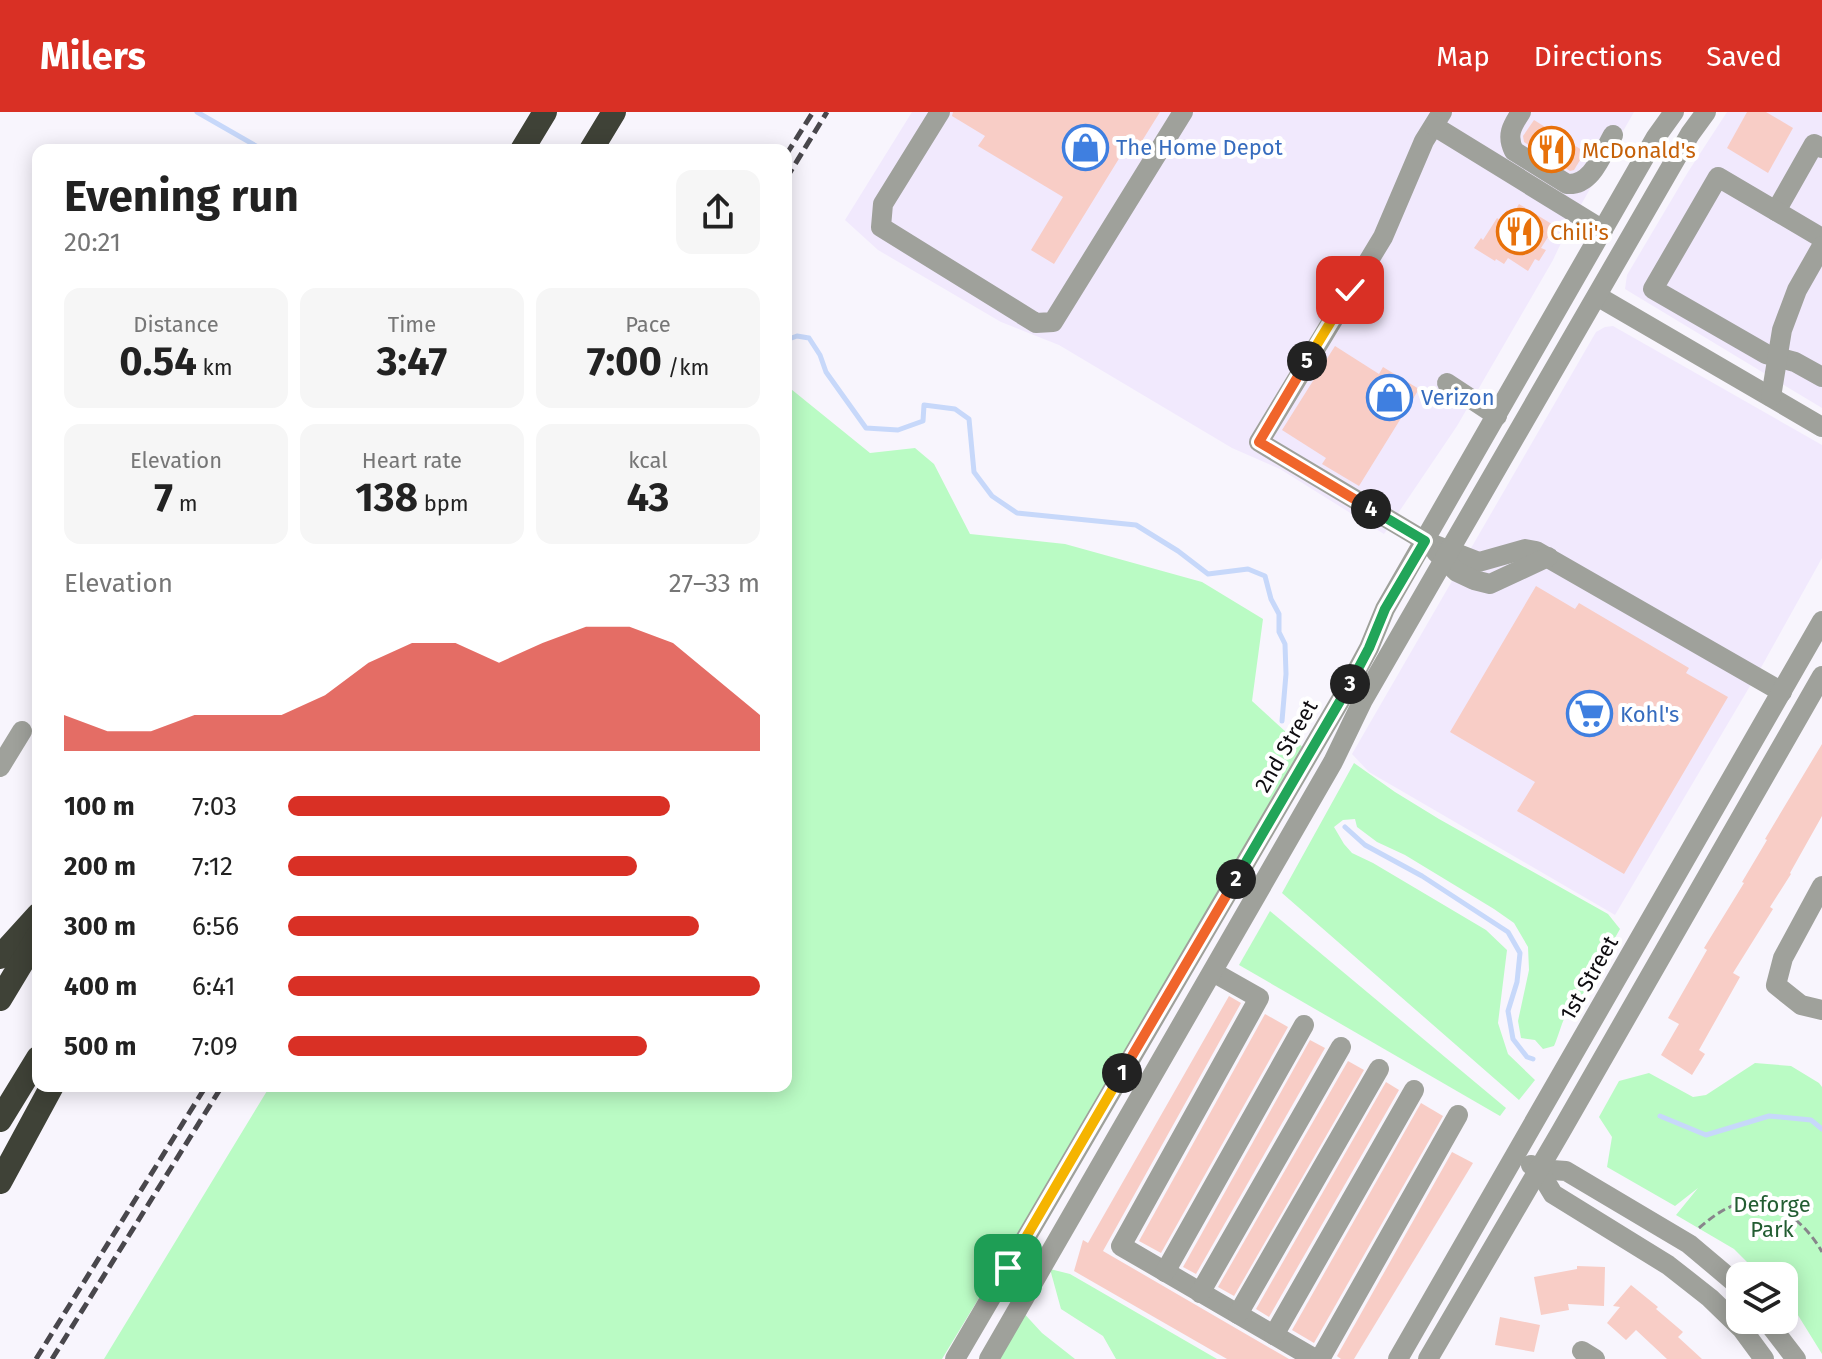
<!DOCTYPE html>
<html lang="en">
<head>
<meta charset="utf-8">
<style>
	:root { --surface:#fff; --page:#f6f6f6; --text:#222; --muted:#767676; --accent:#d93025 }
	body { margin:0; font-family:"Fira Sans",sans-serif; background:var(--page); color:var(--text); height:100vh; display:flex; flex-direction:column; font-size:30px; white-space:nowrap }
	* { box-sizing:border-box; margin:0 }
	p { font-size:26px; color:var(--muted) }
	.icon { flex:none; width:44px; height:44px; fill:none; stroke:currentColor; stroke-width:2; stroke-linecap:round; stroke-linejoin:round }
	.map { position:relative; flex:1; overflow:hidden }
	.drawer { position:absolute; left:32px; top:32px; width:760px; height:948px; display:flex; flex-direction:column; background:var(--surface); border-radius:16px; box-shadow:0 4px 20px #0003 }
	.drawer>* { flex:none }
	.controls { position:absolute; left:1726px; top:1150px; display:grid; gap:16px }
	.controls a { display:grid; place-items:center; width:72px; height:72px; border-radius:16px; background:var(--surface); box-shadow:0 4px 20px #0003; font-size:40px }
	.pin { position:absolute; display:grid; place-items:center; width:68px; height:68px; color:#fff; margin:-34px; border-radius:16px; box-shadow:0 4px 12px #0006 }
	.km { position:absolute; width:40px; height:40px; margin:-20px; border-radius:50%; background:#222; color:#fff; font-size:22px; line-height:40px; text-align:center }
	.round { display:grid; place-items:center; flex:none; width:84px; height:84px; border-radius:16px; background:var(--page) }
	.headline { display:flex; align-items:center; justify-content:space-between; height:136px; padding:0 32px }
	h1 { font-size:44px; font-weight:700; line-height:60px }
	.metrics { display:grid; grid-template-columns:repeat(3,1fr); gap:12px; height:136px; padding:8px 32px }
	.metrics div { display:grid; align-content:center; border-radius:16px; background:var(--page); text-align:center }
	.metrics b { font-size:40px; font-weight:700 }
	.metrics small { font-size:22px; font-weight:400 }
	.metrics p { font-size:22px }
	.chart { height:224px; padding:16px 32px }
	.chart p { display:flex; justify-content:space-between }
	.chart svg { width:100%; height:144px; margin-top:8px; fill:var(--accent); opacity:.7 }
	ul { padding:0 32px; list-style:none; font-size:26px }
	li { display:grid; grid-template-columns:128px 96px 1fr; align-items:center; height:60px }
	li i { height:20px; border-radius:10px; background:var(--accent) }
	header { display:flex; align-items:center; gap:48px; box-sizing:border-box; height:112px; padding:0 40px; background:var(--accent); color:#fff }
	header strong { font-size:38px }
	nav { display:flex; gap:44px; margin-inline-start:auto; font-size:28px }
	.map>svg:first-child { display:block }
</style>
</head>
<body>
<header>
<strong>Milers</strong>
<nav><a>Map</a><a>Directions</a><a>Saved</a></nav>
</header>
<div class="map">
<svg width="1822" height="1247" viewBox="0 0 1822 1247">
	<rect width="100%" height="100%" fill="#f8f5fd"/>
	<!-- built -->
	<g fill="#f1e9fd">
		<polygon points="912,0 1634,0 1570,112 1553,148 1457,314 1384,422 1280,357 1232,336 1059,233 1001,210 878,138 845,108"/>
		<polygon points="1727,0 1822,0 1822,296 1625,177 1627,163 1688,60"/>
		<polygon points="1613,214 1822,333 1822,446 1763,552 1615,803 1369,660 1352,642 1596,220 1605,215"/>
	</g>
	<!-- green -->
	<g fill="#bafbc4">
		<polygon points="786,273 870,341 915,336 934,352 970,422 1065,432 1202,470 1263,507 1252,589 1309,641 942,1247 104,1247 270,974 786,974"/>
		<path d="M1354,651L1395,680L1439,707L1608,802L1620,817L1580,887C1564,895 1561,919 1554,934L1543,937L1535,928L1521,926L1518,909L1529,858L1528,835L1514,811L1494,797L1405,743L1377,730L1357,715L1355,707L1343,708L1334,715L1344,732L1352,741L1373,751L1486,818L1507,838L1498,911L1508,942L1535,968L1519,988L1282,781Z"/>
		<polygon points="1270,799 1506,996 1500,1004 1239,853"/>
		<polygon points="1755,951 1791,954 1819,971 1822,975 1822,1242 1796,1200 1784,1188 1784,1164 1761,1164 1734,1137 1676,1103 1698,1076 1675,1094 1607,1055 1612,1025 1599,1005 1619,969 1649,961 1693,985 1706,983"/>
		<polygon points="1050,1157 1070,1162 1217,1247 1116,1247 1103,1224 1061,1197"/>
		<polygon points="1020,1197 1042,1221 1075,1247 990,1247"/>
	</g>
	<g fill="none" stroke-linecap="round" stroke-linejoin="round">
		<!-- stream -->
		<g stroke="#c7d8fa" stroke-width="5">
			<polyline points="197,0 263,38"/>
			<polyline points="786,228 797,224 809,226 820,243 826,260 866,316 898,318 923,309 924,293 955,297 969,307 974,360 992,384 1017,401 1136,413 1178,439 1208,462 1248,457 1265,464 1271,487 1279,502 1279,520 1285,532 1286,562 1282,609"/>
			<polyline points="1345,715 1365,733 1422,764 1508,820 1520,841 1517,870 1508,899 1513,927 1527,945 1533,947"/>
			<polyline points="1660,1004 1706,1023 1769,1004 1811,1008 1822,1017"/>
		</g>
	</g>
	<!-- building -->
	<g fill="#f8cdc6">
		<polygon points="953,0 1160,0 1137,37 1128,32 1054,152 1031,138 1063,85 978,34 985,24 952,4"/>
		<polygon points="1747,0 1766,0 1793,16 1768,61 1727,36"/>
		<polygon points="1534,8 1585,40 1574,58 1570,59 1524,30 1523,24"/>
		<polygon points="1519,92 1555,114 1541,136 1546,138 1539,149 1535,147 1528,159 1508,146 1504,152 1496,147 1495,149 1474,136 1481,126 1483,128 1497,106 1500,108 1507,98 1513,102"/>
		<polygon points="1335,234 1379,262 1383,255 1419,277 1359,374 1322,352 1326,346 1282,318"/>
		<polygon points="1536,474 1575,497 1579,491 1689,556 1686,561 1728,585 1624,762 1517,699 1535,670 1450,620"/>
		<polygon points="1822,632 1822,704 1790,761 1791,762 1770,795 1773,797 1733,861 1740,865 1699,938 1705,942 1692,963 1661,943 1679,912 1668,906 1707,838 1704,836 1744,771 1742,770 1767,728 1765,727"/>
		<polygon points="1229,884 1241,891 1103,1139 1289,1247 1227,1247 1074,1159 1083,1128 1088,1131"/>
		<polygon points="1265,902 1288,915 1161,1141 1139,1129"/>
		<polygon points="1310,928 1325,936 1196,1162 1183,1155"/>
		<polygon points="1348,949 1364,958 1234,1184 1218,1175"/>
		<polygon points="1386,970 1399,978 1269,1205 1256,1197"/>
		<polygon points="1421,991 1443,1004 1314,1231 1292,1218"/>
		<polygon points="1452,1040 1473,1051 1354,1247 1341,1247 1337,1244"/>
		<polygon points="1577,1154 1605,1155 1604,1194 1568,1192 1569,1198 1541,1203 1534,1165 1577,1157"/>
		<polygon points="1631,1173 1658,1195 1656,1197 1683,1220 1678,1225 1702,1247 1667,1247 1636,1218 1626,1228 1607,1211 1620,1195 1613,1194"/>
		<polygon points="1500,1205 1540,1213 1534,1240 1495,1233"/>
	</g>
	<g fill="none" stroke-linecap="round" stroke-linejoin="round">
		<!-- path -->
		<path stroke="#88858b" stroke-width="3" stroke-dasharray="8 4" stroke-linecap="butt" d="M1699,1116C1712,1105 1727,1093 1744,1091C1777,1086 1807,1113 1822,1140"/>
		<!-- minor -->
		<g stroke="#9fa19b" stroke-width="20">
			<polyline points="940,0 883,92 881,115 1036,211 1053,210 1183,0"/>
			<polyline points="1442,0 1424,29 1383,125 1259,330 1425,429 1479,450 1525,437 1536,439 1782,580"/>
			<path d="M1521,0C1512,14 1506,23 1514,39L1567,72C1592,74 1602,42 1613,23"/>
			<polyline points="1434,14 1603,118"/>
			<polyline points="1776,99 1814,32 1822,36"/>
			<polyline points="1822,126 1718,65 1653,177 1766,242 1795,250 1822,265"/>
			<polyline points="1597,184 1822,315"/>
			<polyline points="1447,271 1497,304"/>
			<polyline points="1771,285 1782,218 1797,178 1822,134"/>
			<polyline points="1436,440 1457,460 1474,468 1490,472 1548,445"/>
			<polyline points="0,655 22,619"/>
			<polyline points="1822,774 1783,846 1776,873 1801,893 1822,898"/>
			<polyline points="1213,860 1259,886 1121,1134 1315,1247"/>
			<polyline points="1531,1053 1538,1057 1566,1059 1689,1132 1733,1169 1740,1178"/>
			<polyline points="1538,1057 1553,1082 1668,1153 1710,1186 1742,1217 1764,1247"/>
			<polyline points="1165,1160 1304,913"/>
			<polyline points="1200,1181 1341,935"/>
			<polyline points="1238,1202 1379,957"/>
			<polyline points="1766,1208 1796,1247"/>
			<polyline points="1274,1223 1414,978"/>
			<polyline points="1582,1239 1595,1247"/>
			<polyline points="955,1247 1343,584 1369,536 1385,497 1656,25 1674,0"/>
			<polyline points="989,1247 1333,650 1363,588 1690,22 1706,0"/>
			<polyline points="1320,1247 1458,1003"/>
			<polyline points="1398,1247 1822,509"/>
			<polyline points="1428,1247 1560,1021 1822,564"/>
		</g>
		<!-- highway -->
		<g stroke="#3f4237" stroke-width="24">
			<polyline points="522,38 545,0"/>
			<polyline points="591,38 614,0"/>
			<polyline points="0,845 38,803"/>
			<polyline points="0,887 38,824"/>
			<polyline points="0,1008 38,946"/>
			<polyline points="0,1070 52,974"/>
		</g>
		<!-- rail -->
		<g stroke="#49474c" stroke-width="5" stroke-dasharray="12 6" stroke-linecap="butt">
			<polyline points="786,43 813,0"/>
			<polyline points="786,67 827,0"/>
			<polyline points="36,1247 206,974"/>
			<polyline points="52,1247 222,974"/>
		</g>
	</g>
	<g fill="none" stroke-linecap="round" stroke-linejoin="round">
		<defs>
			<polyline id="split-1" points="1008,1156 1122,961"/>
			<polyline id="split-2" points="1122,961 1236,767"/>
			<polyline id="split-3" points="1236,767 1350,572"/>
			<polyline id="split-4" points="1350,572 1369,536 1385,497 1425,429 1371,397"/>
			<polyline id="split-5" points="1307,249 1259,330 1371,397"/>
			<polyline id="split-6" points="1307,249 1350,178"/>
		</defs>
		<!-- split-1 casing -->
		<use href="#split-1" stroke="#fff" stroke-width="16"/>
		<!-- split-2 casing -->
		<use href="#split-2" stroke="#fff" stroke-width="16"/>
		<!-- split-3 casing -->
		<use href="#split-3" stroke="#fff" stroke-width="16"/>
		<!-- split-4 casing -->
		<use href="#split-4" stroke="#fff" stroke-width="16"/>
		<!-- split-5 casing -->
		<use href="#split-5" stroke="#fff" stroke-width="16"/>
		<!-- split-6 casing -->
		<use href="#split-6" stroke="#fff" stroke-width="16"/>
		<!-- split-1 -->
		<use href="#split-1" stroke="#f5b400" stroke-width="10"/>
		<!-- split-2 -->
		<use href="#split-2" stroke="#f0652b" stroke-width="10"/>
		<!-- split-3 -->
		<use href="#split-3" stroke="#22a559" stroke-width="10"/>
		<!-- split-4 -->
		<use href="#split-4" stroke="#22a559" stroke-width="10"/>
		<!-- split-5 -->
		<use href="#split-5" stroke="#f0652b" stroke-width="10"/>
		<!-- split-6 -->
		<use href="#split-6" stroke="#f5b400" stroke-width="10"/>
	</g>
	<!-- icons -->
	<defs>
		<symbol id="shop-ring" viewBox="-11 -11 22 22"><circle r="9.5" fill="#fff" stroke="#3f7fe0" stroke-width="1.5"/><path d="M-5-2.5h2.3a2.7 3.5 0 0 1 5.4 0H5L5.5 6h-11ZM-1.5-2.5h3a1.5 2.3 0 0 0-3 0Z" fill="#3f7fe0"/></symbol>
		<symbol id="restaurant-ring" viewBox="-11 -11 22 22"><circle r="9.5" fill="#fff" stroke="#e8710a" stroke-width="1.5"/><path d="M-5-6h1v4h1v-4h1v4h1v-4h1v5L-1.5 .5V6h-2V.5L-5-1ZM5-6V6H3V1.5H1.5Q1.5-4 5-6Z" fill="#e8710a"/></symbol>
		<symbol id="supermarket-ring" viewBox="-11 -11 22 22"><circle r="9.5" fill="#fff" stroke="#3f7fe0" stroke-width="1.5"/><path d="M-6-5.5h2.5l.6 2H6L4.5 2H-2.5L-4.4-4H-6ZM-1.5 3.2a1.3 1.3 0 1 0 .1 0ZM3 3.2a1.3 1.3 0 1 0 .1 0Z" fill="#3f7fe0"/></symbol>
	</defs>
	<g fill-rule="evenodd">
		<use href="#shop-ring" x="1060" y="10" width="51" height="51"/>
		<use href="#restaurant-ring" x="1526" y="12" width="51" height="51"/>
		<use href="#restaurant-ring" x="1494" y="94" width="51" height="51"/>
		<use href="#shop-ring" x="1364" y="260" width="51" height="51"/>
		<use href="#supermarket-ring" x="1564" y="576" width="51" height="51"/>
	</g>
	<g text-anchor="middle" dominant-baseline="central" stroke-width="8" stroke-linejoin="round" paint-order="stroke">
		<!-- shop labels -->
		<g font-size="22" fill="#366cbe" stroke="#fff" text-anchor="start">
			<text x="1116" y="35">The Home Depot</text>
			<text x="1421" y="285">Verizon</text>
			<text x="1620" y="602">Kohl's</text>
		</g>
		<!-- food labels -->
		<g font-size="22" fill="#c56008" stroke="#fff" text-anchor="start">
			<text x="1582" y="38">McDonald's</text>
			<text x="1550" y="120">Chili's</text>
		</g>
		<!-- street labels -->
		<g font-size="22" fill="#0e0c10" stroke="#fff">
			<text transform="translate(1286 634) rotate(-60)">2nd Street</text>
			<text transform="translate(1589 866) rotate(-60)">1st Street</text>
		</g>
		<!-- park labels -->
		<g font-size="22" fill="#235d32" stroke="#fff">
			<text x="1772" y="1092">Deforge<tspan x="1772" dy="25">Park</tspan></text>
		</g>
	</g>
</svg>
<div class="controls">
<a><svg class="icon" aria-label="layers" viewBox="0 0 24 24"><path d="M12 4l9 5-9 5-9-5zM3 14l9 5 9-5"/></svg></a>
</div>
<div class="pin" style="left:1008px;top:1156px;background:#1e9e55"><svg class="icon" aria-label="arrive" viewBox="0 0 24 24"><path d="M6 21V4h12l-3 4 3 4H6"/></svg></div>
<div class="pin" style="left:1350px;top:178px;background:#d93025"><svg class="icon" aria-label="check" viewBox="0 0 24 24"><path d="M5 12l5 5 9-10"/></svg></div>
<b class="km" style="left:1122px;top:961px">1</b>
<b class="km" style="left:1236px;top:767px">2</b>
<b class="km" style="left:1350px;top:572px">3</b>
<b class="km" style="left:1371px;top:397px">4</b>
<b class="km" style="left:1307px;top:249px">5</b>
<section class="drawer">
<div class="headline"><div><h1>Evening run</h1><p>20:21</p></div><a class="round"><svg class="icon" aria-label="share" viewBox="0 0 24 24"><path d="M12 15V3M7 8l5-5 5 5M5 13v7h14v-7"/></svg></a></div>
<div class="metrics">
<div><p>Distance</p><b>0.54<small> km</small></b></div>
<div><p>Time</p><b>3:47</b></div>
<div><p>Pace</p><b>7:00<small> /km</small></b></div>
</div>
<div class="metrics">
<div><p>Elevation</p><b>7<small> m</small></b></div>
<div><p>Heart rate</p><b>138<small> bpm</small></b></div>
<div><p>kcal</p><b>43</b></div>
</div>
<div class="chart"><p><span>Elevation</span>27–33 m</p>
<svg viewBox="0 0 160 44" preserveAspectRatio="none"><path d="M0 44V33L10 38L20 38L30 33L40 33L50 33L60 27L70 17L80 11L90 11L100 17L110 11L120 6L130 6L140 11L150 22L160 33V44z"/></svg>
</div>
<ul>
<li><b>100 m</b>7:03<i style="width:81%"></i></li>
<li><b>200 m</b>7:12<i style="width:74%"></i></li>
<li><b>300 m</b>6:56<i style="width:87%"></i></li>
<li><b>400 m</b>6:41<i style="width:100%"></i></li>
<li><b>500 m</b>7:09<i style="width:76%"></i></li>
</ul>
</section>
</div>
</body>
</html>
